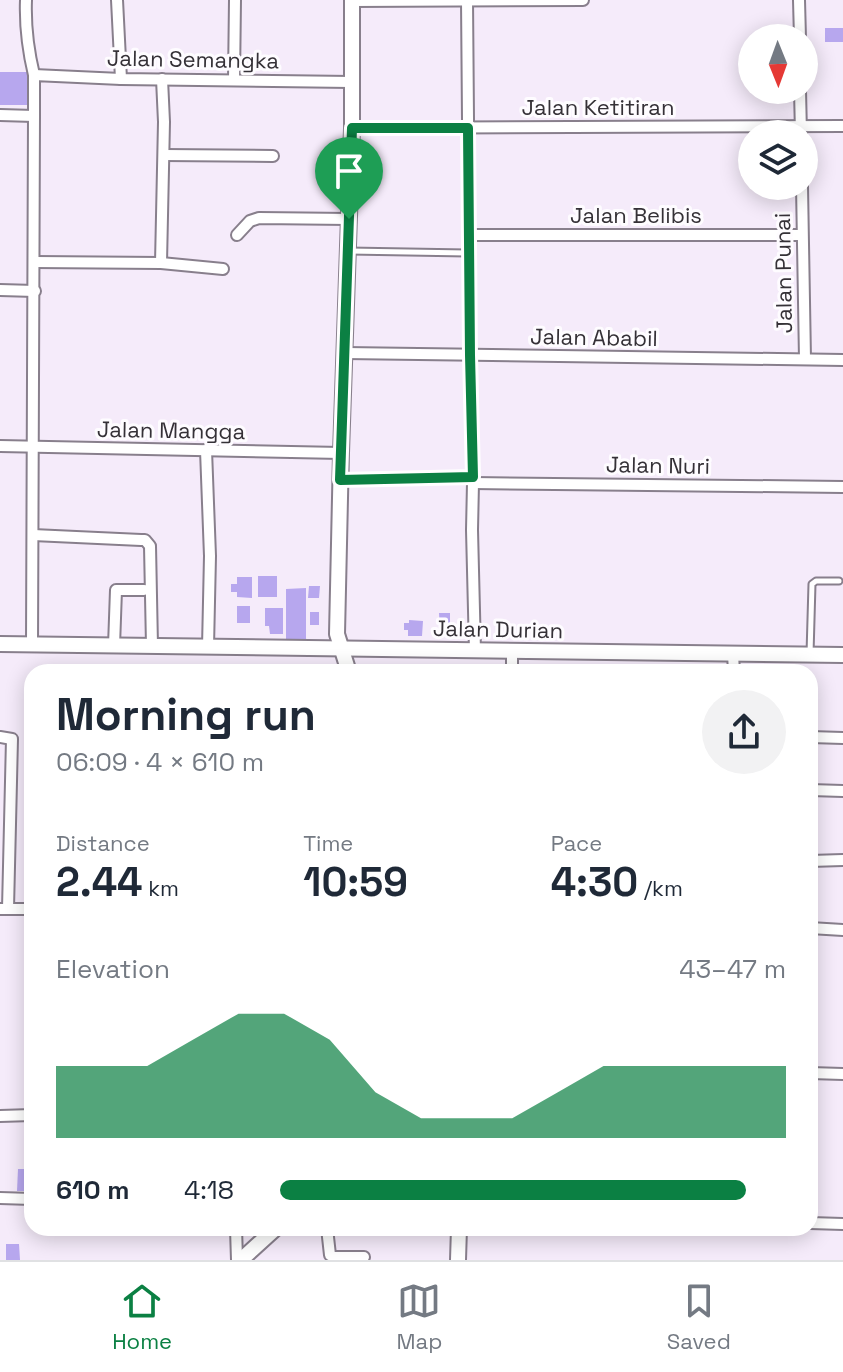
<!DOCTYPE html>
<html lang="en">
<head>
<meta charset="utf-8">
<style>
	:root { --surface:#fff; --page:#f2f2f3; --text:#1f2937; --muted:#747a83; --line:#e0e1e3; --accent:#0b8043 }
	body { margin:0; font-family:"Space Grotesk",sans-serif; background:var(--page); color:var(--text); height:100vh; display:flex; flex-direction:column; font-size:30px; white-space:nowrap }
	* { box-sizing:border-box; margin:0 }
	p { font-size:26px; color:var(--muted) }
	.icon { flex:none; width:44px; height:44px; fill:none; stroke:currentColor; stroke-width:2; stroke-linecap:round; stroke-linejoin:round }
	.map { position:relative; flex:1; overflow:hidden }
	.sheet { position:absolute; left:24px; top:664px; width:794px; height:572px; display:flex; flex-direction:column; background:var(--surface); border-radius:24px; box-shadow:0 4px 20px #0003 }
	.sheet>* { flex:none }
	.needle { width:52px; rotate:179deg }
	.buttons { position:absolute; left:738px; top:24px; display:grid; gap:16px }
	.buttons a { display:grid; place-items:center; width:80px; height:80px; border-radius:50%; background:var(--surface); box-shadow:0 4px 20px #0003; font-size:40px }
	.pin { position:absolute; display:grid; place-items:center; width:68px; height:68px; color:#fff; margin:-82px -34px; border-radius:50% 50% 50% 0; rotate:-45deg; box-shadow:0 0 8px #0007 }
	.pin .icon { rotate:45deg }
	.round { display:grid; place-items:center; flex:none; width:84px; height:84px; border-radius:42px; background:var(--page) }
	.head { display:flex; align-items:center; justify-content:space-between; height:136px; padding:0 32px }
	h1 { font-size:44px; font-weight:700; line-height:60px }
	.figures { display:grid; grid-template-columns:repeat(3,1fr); gap:12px; height:136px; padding:8px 32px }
	.figures div { display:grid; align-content:center }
	.figures b { font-size:40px; font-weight:700 }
	.figures small { font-size:22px; font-weight:400 }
	.figures p { font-size:22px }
	.chart { height:224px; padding:16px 32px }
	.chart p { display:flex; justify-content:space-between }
	.chart svg { width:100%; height:144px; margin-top:8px; fill:var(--accent); opacity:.7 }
	ul { padding:0 32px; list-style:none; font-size:26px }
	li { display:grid; grid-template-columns:128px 96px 1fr; align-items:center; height:60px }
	li i { height:20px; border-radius:10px; background:var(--accent) }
	.dock { display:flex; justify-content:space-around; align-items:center; height:112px; border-top:2px solid var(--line); background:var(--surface); font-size:22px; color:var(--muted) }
	.dock a { display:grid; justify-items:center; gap:4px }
	.dock .selected { color:var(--accent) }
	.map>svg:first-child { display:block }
</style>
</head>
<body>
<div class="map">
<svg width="843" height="1260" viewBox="0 0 843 1260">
	<rect width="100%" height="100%" fill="#f5ebfa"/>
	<!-- building -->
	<g fill="#b7a7ee">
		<rect x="825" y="28" width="18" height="14"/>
		<polygon points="0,72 28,72 29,105 0,105"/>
		<rect x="258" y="576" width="19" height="21"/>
		<polygon points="237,577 252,577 252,598 237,597 237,592 231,592 231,584 237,584"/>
		<polygon points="309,586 320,586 319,598 308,598"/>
		<polygon points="306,588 306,640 286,640 286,589"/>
		<rect x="237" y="606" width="13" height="17"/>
		<polygon points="265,608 283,608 283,634 270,634 269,626 265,626"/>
		<rect x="310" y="612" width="9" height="13"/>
		<polygon points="439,613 450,613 450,636 443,636 443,633 440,633"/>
		<polygon points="409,620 423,621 422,636 408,636 408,630 404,630 404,623 409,623"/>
		<rect x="198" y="664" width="19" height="8"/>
		<polygon points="18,1169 30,1169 29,1191 17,1191"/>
		<polygon points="6,1244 19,1244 20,1260 6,1260"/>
	</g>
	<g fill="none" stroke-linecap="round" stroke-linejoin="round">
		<defs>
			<g id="service">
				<polyline points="349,251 467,253"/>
				<polyline points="810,654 812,584 816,581 839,581"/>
			</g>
			<g id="minor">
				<path d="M26,0C25,26 28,50 34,75"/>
				<polyline points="117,0 121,79"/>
				<polyline points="467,0 470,355 473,483 472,530 475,651"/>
				<polyline points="799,0 800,38"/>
				<polyline points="352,1 583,0"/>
				<polyline points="234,80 235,0"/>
				<polyline points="800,90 801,134"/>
				<polyline points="0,115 34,116 34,75 121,79 351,82"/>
				<polyline points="352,128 843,126"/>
				<polyline points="164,155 273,156"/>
				<polyline points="802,186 805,359"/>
				<polyline points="237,235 250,221 259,218 349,219"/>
				<polyline points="469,235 802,235"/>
				<polyline points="35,262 161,263 223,269"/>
				<polyline points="161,263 164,122 162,79"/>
				<polyline points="0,290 35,291"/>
				<polyline points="345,353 843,360"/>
				<polyline points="0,446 341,453"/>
				<polyline points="206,450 210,556 208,647"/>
				<polyline points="340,480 473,477"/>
				<polyline points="473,483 843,487"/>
				<polyline points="33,535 141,540 145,540 150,546 152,646"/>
				<polyline points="32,644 34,116"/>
				<polyline points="114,646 116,590 144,590"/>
				<polyline points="733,654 734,672"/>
				<polyline points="512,672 512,651"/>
				<polyline points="0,737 12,739 8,909"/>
				<polyline points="810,737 843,738"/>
				<polyline points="810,790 843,791"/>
				<polyline points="810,861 843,860"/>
				<polyline points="0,909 32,909"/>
				<polyline points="810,928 843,930"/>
				<polyline points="810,1073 843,1074"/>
				<polyline points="0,1116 32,1115"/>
				<polyline points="0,1198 32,1199"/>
				<polyline points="810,1223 843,1224"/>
				<polyline points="236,1228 237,1260"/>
				<polyline points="327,1228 330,1255 333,1257 364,1257"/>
			</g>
			<polyline id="tertiary" points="458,1260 459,1228"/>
			<g id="secondary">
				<polyline points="0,644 843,655"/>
				<polyline points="347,672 347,666 337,634 341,453 352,128 352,0"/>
				<polyline points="241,1260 276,1228"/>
			</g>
		</defs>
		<!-- service casing -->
		<use href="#service" stroke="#887f8c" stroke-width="9"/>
		<!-- minor casing -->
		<use href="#minor" stroke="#887f8c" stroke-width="14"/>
		<!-- tertiary casing -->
		<use href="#tertiary" stroke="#887f8c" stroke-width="18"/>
		<!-- secondary casing -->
		<use href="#secondary" stroke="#887f8c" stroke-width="18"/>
		<!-- service -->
		<use href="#service" stroke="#fff" stroke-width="5"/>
		<!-- minor -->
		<use href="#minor" stroke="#fff" stroke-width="10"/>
		<!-- tertiary -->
		<use href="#tertiary" stroke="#fff" stroke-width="14"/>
		<!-- secondary -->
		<use href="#secondary" stroke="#fff" stroke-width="14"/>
	</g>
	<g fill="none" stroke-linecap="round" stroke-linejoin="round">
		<defs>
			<polygon id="route" points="352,128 468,128 470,355 473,477 340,480"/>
		</defs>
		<!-- route casing -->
		<use href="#route" stroke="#fff" stroke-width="16"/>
		<!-- route -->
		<use href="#route" stroke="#0b8043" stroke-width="10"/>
	</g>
	<g text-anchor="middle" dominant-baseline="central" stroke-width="6" stroke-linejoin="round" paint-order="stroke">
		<!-- street labels -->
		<g font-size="22" fill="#353137" stroke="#fefcff">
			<text transform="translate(193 59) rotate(1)">Jalan Semangka</text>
			<text x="598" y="107">Jalan Ketitiran</text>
			<text x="636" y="215">Jalan Belibis</text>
			<text transform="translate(783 273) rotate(-91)">Jalan Punai</text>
			<text transform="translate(594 337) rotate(1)">Jalan Ababil</text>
			<text transform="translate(171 430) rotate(1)">Jalan Mangga</text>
			<text transform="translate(658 465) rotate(1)">Jalan Nuri</text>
			<text transform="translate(498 629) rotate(1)">Jalan Durian</text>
		</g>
	</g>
</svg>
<div class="buttons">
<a><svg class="needle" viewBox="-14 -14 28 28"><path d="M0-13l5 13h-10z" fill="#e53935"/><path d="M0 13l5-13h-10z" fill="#747a83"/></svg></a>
<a><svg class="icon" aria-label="layers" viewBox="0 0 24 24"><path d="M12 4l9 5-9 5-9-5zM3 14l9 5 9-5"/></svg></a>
</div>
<div class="pin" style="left:349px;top:219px;background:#1e9e55"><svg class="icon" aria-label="arrive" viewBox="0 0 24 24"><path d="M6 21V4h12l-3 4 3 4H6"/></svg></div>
<section class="sheet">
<div class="head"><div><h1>Morning run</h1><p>06:09 · 4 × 610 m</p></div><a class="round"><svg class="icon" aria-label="share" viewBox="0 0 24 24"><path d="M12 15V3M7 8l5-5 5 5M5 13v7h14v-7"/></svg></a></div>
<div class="figures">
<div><p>Distance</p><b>2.44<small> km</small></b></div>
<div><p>Time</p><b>10:59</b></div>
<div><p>Pace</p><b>4:30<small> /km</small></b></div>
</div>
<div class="chart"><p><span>Elevation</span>43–47 m</p>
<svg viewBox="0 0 160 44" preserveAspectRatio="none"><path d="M0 44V22L10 22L20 22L30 14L40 6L50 6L60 14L70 30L80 38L90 38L100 38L110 30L120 22L130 22L140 22L150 22L160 22V44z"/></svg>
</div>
<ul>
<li><b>610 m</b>4:18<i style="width:92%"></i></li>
</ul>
</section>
</div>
<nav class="dock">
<a class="selected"><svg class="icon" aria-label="home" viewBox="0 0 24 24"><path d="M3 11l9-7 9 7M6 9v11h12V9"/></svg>Home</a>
<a><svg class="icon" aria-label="map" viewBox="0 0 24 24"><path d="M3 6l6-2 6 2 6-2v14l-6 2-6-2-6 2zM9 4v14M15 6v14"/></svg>Map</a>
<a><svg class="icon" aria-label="saved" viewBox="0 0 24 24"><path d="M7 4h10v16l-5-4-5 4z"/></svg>Saved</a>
</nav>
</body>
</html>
